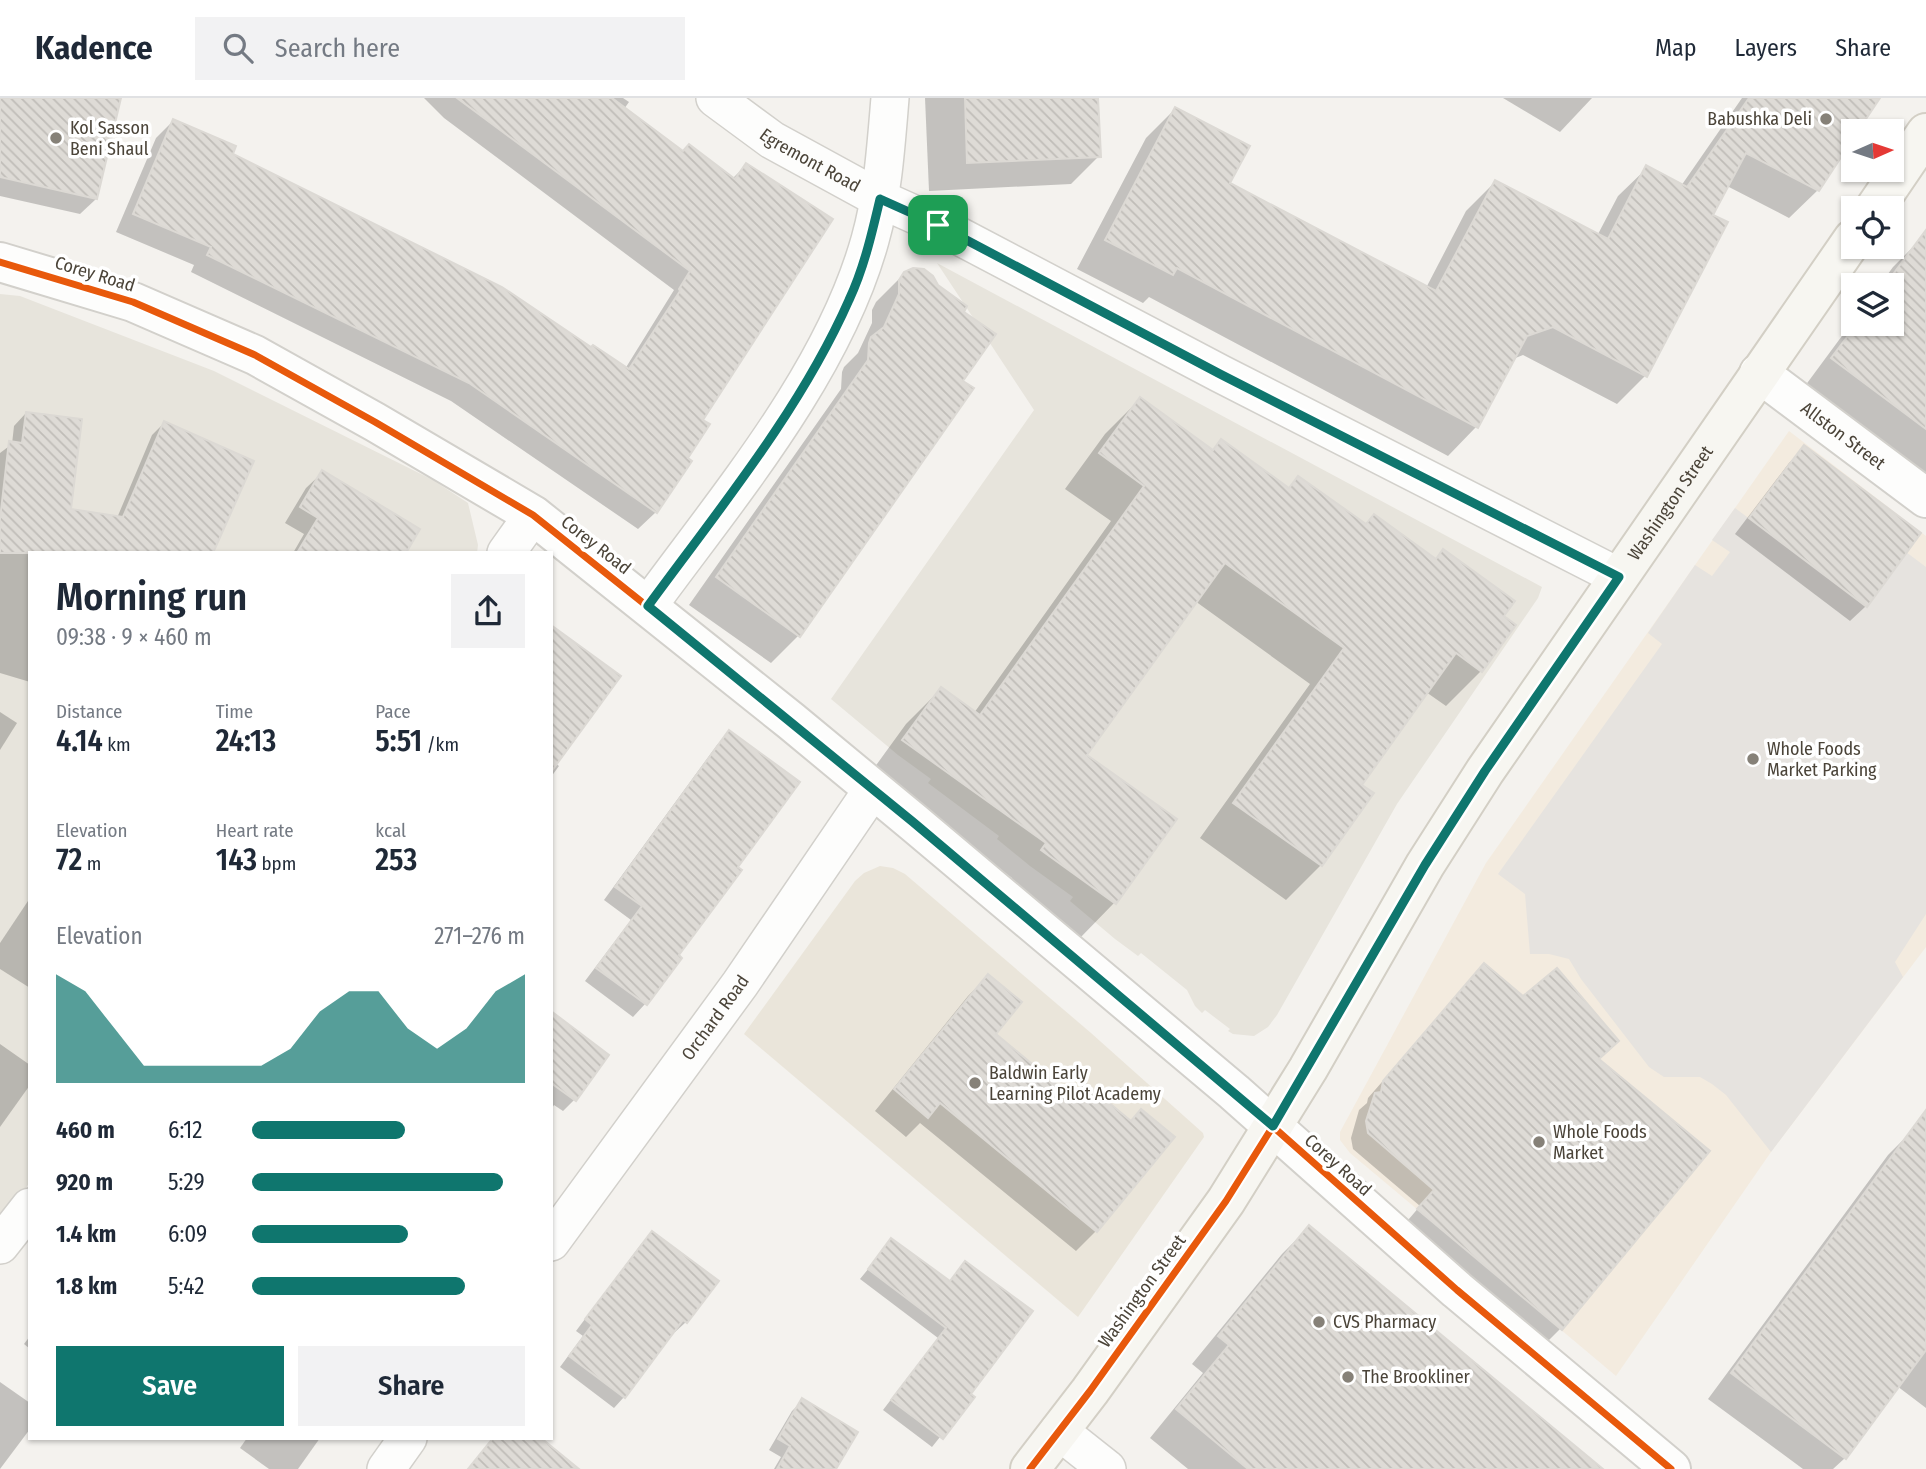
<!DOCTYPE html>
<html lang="en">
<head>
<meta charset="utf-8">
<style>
	:root { --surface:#fff; --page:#f2f2f3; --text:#1f2937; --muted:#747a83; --line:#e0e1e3; --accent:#0f766e }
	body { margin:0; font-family:"Fira Sans Condensed",sans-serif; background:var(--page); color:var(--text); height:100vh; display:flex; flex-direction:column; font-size:26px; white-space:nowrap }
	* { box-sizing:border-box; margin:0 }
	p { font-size:23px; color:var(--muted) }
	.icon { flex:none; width:38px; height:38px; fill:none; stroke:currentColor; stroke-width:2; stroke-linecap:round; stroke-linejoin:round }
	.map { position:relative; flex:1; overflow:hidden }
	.side { position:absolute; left:28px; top:453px; width:525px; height:889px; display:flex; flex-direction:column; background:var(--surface); border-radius:0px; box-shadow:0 2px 5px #0004 }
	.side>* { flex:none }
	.needle { width:46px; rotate:87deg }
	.tools { position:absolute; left:1841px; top:21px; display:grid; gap:14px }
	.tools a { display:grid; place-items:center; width:63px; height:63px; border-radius:0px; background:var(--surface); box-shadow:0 2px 5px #0004; font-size:35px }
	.pin { position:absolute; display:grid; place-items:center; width:60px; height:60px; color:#fff; margin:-30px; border-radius:14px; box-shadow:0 4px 10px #0006 }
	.round { display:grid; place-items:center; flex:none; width:74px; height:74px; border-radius:0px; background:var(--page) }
	.head { display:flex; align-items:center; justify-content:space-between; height:119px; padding:0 28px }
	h1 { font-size:38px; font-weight:600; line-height:52px }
	.metrics { display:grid; grid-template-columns:repeat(3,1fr); gap:10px; height:119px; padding:7px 28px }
	.metrics div { display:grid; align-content:center }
	.metrics b { font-size:30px; font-weight:600 }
	.metrics small { font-size:19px; font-weight:400 }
	.metrics p { font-size:19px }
	.chart { height:196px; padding:14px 28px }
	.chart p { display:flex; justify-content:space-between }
	.chart svg { width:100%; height:126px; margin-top:7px; fill:var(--accent); opacity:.7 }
	.cta { display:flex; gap:14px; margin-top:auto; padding:14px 28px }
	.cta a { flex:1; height:80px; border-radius:0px; background:var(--accent); color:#fff; font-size:28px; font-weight:600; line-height:80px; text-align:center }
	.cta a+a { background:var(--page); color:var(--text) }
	ul { padding:0 28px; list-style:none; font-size:23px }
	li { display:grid; grid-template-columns:112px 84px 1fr; align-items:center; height:52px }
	li i { height:18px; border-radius:9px; background:var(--accent) }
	header { display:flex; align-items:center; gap:42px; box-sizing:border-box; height:98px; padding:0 35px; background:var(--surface); border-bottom:2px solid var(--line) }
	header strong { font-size:33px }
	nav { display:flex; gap:38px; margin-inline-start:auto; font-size:24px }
	.search { width:490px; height:63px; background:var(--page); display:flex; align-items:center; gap:18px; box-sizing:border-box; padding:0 24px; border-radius:0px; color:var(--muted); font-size:26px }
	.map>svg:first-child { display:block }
</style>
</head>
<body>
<header>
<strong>Kadence</strong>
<div class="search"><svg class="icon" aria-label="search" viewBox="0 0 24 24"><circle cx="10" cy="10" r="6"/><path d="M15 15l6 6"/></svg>Search here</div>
<nav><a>Map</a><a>Layers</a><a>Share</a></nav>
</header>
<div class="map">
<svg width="1926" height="1371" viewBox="0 0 1926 1371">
	<defs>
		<pattern id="building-back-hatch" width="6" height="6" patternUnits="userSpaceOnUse" patternTransform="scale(1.75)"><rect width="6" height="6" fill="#dedbd6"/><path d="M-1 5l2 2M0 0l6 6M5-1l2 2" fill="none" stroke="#c0bdb8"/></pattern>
	</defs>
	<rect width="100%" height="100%" fill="#f4f2ee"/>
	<!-- residential -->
	<g fill="#e7e4dc">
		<polygon points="937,165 1542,489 1538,500 1397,706 1277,917 1268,929 1254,938 1233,936 1228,933 1230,931 1205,912 1202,915 1195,908 1187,892 1141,855 1138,858 1115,841 1070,803 1073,799 1030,768 997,741 999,738 928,685 931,681 898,657 831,601 1034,312"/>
		<polygon points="0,196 20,198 214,273 433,382 468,405 478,447 477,455 30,455 30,1084 0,1126"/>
	</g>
	<!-- commercial -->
	<polygon fill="#f3ebdf" points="1789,333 1926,438 1926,849 1771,1054 1616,1278 1350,1055 1340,1042 1340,1034 1486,765"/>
	<!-- education -->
	<polygon fill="#eae5da" points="880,768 893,770 905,776 1091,935 1203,1035 1204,1039 1078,1219 744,936 855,783 864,775"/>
	<!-- parking -->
	<polygon fill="#e6e3df" points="1735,410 1867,508 1906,454 1926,469 1926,816 1895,864 1903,879 1771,1054 1726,997 1712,986 1700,979 1664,979 1649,969 1581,881 1569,861 1549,856 1530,856 1525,796 1498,776 1662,546 1648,535 1695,467 1712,478 1730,454 1712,442"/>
	<!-- shadow -->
	<g fill="#0003">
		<polygon points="0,0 113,0 96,101 80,116 0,98"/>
		<polygon points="424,0 623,0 629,4 624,11 683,55 732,81 746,67 700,322 656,414 638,431 451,303 191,174 194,167 116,134 156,40 173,23 231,57 625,271 674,192 444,20"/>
		<polygon points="925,0 1096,0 1099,58 1071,86 929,93"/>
		<polygon points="1503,0 1592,0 1560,34"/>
		<polygon points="1742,0 1879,0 1856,33 1853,33 1853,38 1829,62 1818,92 1789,120 1727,88 1711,117 1645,278 1617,306 1523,257 1513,261 1476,329 1448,358 1149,199 1143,205 1077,171 1146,40 1175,11 1228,85 1426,190 1466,113 1495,84 1597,138 1618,98 1647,70 1681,88"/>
		<polygon points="1922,140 1926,140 1926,379 1805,288 1853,223 1853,226 1892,226 1892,187 1880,187 1893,169"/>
		<polygon points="905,175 936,188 962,214 961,284 799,537 771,565 689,507 841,291 842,274 844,269 858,255 872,225 872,212 876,204"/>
		<polygon points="1140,301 1212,353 1221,343 1288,391 1298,380 1365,427 1435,462 1443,454 1502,518 1481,573 1446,608 1426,594 1360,687 1371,696 1321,767 1286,802 1200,740 1310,586 1195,503 1085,657 1174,721 1114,805 1080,840 1007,788 1012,780 869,677 906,626 941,591 974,615 1111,423 1065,391 1105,336"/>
		<polygon points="26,315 69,412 117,420 152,337 164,325 211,455 30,455 30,584 0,575 0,355 12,346 14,328"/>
		<polygon points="1804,349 1866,508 1850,523 1735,436 1789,365"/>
		<polygon points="322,375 404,455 293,455 304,436 285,425 306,390"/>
		<polygon points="551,529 555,665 559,668 551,679"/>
		<polygon points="0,614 17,625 0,652"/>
		<polygon points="729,635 735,769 676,858 679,860 645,906 633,919 585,883 631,822 604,802 717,647"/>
		<polygon points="30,800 30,890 0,871 0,845"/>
		<polygon points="1484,867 1707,1053 1560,1231 1545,1246 1403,1128 1420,1108 1353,1051 1351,1040 1359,1012 1367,1005 1368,1000"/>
		<polygon points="988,878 994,936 1072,1001 1085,987 1096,1133 1076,1153 920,1025 906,1039 875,1013 968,898"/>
		<polygon points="551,916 575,1001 563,1013 554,1007 551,1012"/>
		<polygon points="0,946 30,967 30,987 0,1029"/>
		<polygon points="1912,1033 1926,1043 1926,1310 1897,1288 1845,1360 1833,1371 1803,1371 1708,1301 1888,1057"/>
		<polygon points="1309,1129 1601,1371 1188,1371 1150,1340 1203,1275 1192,1266 1282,1156"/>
		<polygon points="652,1135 686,1224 675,1234 673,1233 624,1299 614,1310 560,1269 583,1238 576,1233 642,1145"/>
		<polygon points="892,1142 948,1184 966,1165 968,1296 972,1299 932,1349 883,1312 938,1240 860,1181"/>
		<polygon points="30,1238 30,1251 24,1246"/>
		<polygon points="0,1284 30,1305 30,1331 0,1371"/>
		<polygon points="802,1303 834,1371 774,1371 781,1359 769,1352 792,1313"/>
		<polygon points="247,1340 320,1340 298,1371 269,1371 240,1350"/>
	</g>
	<!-- building -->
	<g fill="url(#building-back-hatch)" stroke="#dcd9d4" stroke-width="2">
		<polygon points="0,0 121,0 97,101 0,79"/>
		<polygon points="457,0 612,0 683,53 689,46 735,81 746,65 833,121 703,322 710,326 688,360 692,363 657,415 469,285 207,157 211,149 133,116 173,21 236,48 233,56 502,189 591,249 593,247 629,271 680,193 679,191 690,173"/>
		<polygon points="965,0 1098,0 1101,59 967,65"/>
		<polygon points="1749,0 1880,0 1858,33 1853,33 1853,41 1819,93 1746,55 1713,117 1728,124 1647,279 1553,229 1527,238 1478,330 1177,170 1173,177 1105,142 1175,9 1250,48 1230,85 1436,193 1495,82 1608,141 1646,67 1687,89"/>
		<polygon points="1926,132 1926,331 1831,260 1857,226 1892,226 1892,187 1885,187"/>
		<polygon points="913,170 924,171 933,178 938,187 967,208 964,214 996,236 963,283 974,290 800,539 716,479 868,262 869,245 871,239 884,229 899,196 899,182 904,174"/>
		<polygon points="1140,299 1213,352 1221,341 1289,390 1298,378 1366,426 1374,416 1436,461 1443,451 1515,503 1504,518 1516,527 1482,574 1456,555 1362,687 1374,695 1322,768 1233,705 1344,550 1225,465 1087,657 1177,721 1116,806 1041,752 1046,745 902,642 941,589 980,617 1144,388 1099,355"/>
		<polygon points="26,314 82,321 71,411 123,419 164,323 254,363 213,455 0,455 0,421 9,343 22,345"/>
		<polygon points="1804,347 1921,435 1867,509 1749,420"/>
		<polygon points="322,372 420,431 406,455 297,455 318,420 300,409"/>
		<polygon points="551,527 621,578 551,674"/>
		<polygon points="729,632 800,684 738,769 742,772 679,857 682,860 647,907 596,870 642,808 615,789"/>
		<polygon points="1484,865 1523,898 1557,870 1619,943 1599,961 1710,1053 1562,1232 1417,1111 1434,1092 1368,1035 1366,1023 1375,995 1381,994 1383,983"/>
		<polygon points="988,876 1022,904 996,936 1073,1000 1085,985 1131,1023 1141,1011 1175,1039 1097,1134 940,1005 928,1020 894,991"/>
		<polygon points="551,913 609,957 576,1003 551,985"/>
		<polygon points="1926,1012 1926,1252 1846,1361 1731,1275"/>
		<polygon points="1309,1127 1603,1371 1248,1371 1176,1311 1229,1247 1218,1238"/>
		<polygon points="652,1133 719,1183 687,1225 683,1222 625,1300 569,1258 592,1227 585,1221"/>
		<polygon points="891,1140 950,1183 965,1163 1033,1213 971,1296 975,1299 943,1341 891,1302 946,1230 868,1171"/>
		<polygon points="802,1300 858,1334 836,1371 777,1371 790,1348 778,1341"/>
		<polygon points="493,1340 541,1340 579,1371 468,1371"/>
	</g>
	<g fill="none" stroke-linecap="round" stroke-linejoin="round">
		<defs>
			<g id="minor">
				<path id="s1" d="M715,0L772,42L880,101L938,127L1221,276L1619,479"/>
				<polyline points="506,455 533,417"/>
				<path d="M648,508C729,397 833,275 870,142C883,96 886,48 890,0"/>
				<path id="s2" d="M551,1144L740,886L873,691"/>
				<polyline points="0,1147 30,1109"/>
				<polyline points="1059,1333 1107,1371"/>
				<polyline points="386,1371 408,1340"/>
			</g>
			<g id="tertiary">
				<polyline points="0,164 133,204 255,257 375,324 533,417 791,623 913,724 1234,994 1457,1192 1671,1371"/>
				<path id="s3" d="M1759,275L1926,400"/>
			</g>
			<g id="secondary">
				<polyline points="1875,110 1926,35"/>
				<path id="s4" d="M1030,1371L1090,1293L1226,1103L1308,971L1425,767L1485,673L1853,141"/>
			</g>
		</defs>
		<!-- minor casing -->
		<use href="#minor" stroke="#d2d0cb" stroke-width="40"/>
		<!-- tertiary casing -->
		<use href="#tertiary" stroke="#d2d0cb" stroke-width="42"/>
		<!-- secondary casing -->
		<use href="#secondary" stroke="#d3cfc5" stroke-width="42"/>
		<!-- minor -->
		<use href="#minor" stroke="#fdfdfc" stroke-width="37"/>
		<!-- tertiary -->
		<use href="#tertiary" stroke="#fdfdfc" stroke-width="38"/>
		<!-- secondary -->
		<use href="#secondary" stroke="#f7f6f1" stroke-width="38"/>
		<defs>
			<g id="cycleway">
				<polyline points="0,164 133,204 255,257 375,324 533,417 791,623 913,724 1234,994 1457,1192 1671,1371"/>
				<polyline points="1030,1371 1090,1293 1226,1103 1273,1028"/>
			</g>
		</defs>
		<!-- cycleway casing -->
		<use href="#cycleway" stroke="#fff" stroke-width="11"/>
		<!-- cycleway -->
		<use href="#cycleway" stroke="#e8590c" stroke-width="7"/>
	</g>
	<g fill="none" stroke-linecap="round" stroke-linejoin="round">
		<defs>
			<path id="route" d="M880,101L938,127L1220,276L1619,479L1485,673L1425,767L1273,1028L913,724L648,508C719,411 800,313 849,202C864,170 872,135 880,101Z"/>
		</defs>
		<!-- route casing -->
		<use href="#route" stroke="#fff" stroke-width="14"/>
		<!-- route -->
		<use href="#route" stroke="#0f766e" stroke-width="9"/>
	</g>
	<!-- markers -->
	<g fill="#868178" stroke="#fff" stroke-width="2.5">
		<circle cx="1826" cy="21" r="7"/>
		<circle cx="56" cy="40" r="7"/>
		<circle cx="1753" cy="661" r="7"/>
		<circle cx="975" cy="985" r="7"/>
		<circle cx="1539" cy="1044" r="7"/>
		<circle cx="1319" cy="1224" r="7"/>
		<circle cx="1348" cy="1279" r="7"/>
	</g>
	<g text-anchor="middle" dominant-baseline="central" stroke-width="7" stroke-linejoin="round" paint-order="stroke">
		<!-- poi labels -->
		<g font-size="18" fill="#4b4439" stroke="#fff" text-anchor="start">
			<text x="1812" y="21" text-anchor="end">Babushka Deli</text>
			<text x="70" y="30">Kol Sasson<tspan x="70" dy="21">Beni Shaul</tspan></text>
			<text x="1767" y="651">Whole Foods<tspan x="1767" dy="21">Market Parking</tspan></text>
			<text x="989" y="975">Baldwin Early<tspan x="989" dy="21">Learning Pilot Academy</tspan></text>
			<text x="1553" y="1034">Whole Foods<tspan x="1553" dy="21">Market</tspan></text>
			<text x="1333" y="1224">CVS Pharmacy</text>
			<text x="1362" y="1279">The Brookliner</text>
		</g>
		<!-- street labels -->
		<g font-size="18" fill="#4b4439" stroke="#fff">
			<text stroke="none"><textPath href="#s1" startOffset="114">Egremont Road</textPath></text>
			<text transform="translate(95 176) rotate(17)">Corey Road</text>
			<text stroke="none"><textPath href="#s3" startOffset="105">Allston Street</textPath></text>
			<text stroke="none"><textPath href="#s4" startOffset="1160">Washington Street</textPath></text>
			<text transform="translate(596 447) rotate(38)">Corey Road</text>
			<text stroke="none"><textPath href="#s2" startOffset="278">Orchard Road</textPath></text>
			<text transform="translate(1338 1067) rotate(42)">Corey Road</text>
			<text transform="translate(1142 1193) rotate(-54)">Washington Street</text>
		</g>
	</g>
</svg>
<div class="tools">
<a><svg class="needle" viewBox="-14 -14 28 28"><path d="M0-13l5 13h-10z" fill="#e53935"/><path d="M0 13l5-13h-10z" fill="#747a83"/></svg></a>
<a><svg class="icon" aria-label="locate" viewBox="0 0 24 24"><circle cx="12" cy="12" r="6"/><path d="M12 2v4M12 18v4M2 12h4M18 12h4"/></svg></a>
<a><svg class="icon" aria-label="layers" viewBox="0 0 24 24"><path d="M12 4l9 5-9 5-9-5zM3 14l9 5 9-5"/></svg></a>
</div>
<div class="pin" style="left:938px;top:127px;background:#1e9e55"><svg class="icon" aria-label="arrive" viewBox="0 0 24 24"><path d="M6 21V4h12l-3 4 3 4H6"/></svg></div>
<section class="side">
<div class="head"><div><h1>Morning run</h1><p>09:38 · 9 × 460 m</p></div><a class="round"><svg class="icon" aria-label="share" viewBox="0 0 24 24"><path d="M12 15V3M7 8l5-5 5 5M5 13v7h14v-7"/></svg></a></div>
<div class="metrics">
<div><p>Distance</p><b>4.14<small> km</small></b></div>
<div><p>Time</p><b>24:13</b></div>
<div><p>Pace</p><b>5:51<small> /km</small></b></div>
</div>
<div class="metrics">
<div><p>Elevation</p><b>72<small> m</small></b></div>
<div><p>Heart rate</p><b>143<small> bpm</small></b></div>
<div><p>kcal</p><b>253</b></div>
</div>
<div class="chart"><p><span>Elevation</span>271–276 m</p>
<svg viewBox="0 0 160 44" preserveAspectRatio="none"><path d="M0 44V6L10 12L20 25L30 38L40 38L50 38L60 38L70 38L80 32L90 19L100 12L110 12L120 25L130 32L140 25L150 12L160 6V44z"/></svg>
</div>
<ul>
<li><b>460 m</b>6:12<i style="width:56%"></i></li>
<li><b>920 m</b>5:29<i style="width:92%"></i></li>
<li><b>1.4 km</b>6:09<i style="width:57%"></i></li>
<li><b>1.8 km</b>5:42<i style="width:78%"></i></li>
</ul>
<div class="cta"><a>Save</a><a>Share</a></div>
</section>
</div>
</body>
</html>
